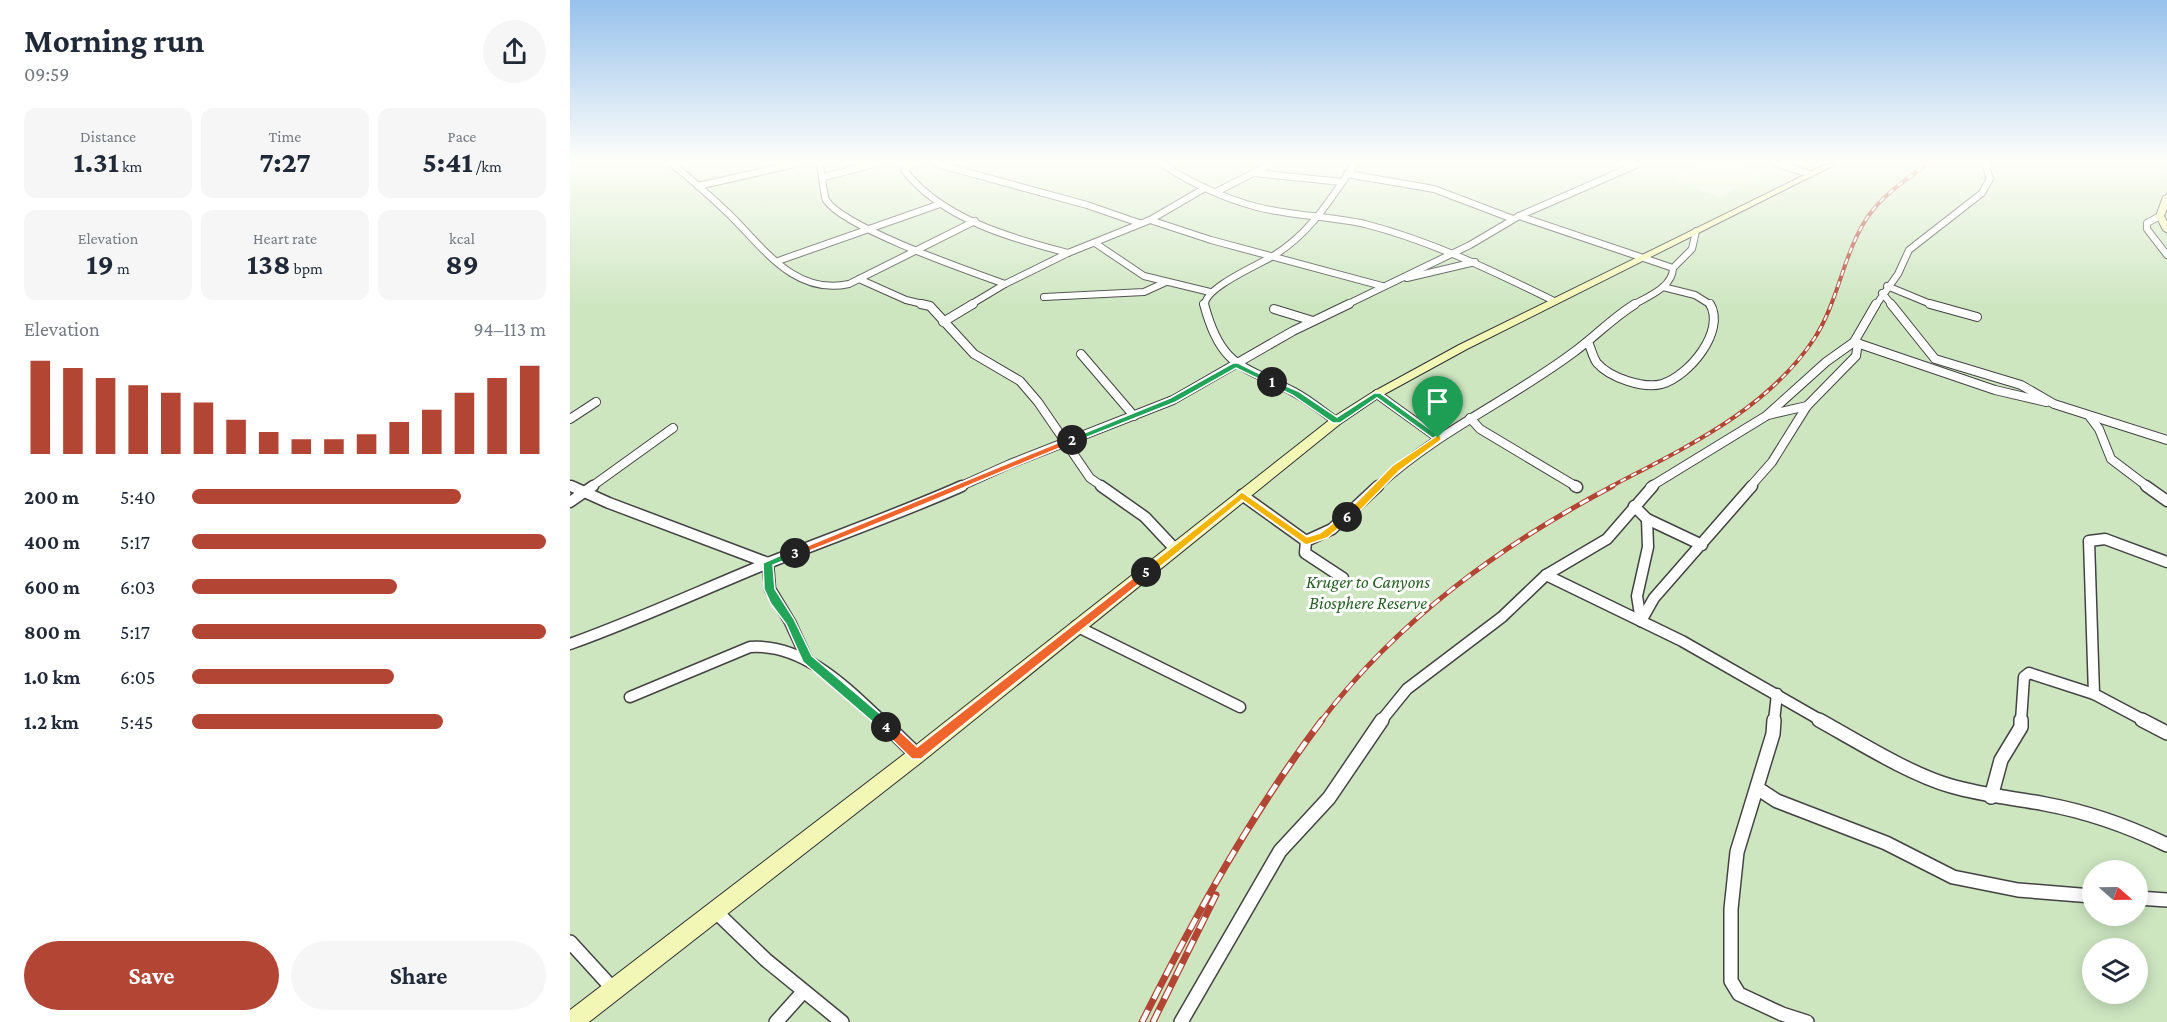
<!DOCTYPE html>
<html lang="en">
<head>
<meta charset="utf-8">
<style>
	:root { --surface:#fff; --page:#f6f6f7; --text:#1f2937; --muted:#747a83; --accent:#b34535 }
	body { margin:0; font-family:"Crimson Pro",serif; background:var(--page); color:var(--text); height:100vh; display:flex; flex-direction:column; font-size:22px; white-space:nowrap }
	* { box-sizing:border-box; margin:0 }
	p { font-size:20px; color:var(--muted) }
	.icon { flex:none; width:33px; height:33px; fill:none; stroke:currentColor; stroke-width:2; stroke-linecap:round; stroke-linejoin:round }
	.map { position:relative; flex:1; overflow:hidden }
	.panel { display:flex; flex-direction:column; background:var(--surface); width:570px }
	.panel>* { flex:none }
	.needle { width:39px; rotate:110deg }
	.tools { position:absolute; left:1512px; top:860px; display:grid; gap:12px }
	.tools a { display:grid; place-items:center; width:66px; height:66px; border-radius:50%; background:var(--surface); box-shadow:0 3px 15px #0003; font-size:30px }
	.pin { position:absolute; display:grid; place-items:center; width:51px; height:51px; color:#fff; margin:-62px -26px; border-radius:50% 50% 50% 0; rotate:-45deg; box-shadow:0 0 6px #0007 }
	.pin .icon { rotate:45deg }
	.km { position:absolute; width:30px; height:30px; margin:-15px; border-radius:50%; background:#222; color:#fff; font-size:16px; line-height:30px; text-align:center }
	.round { display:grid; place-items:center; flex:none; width:63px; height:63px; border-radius:32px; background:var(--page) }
	.head { display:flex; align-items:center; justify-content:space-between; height:102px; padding:0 24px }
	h1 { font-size:33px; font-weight:700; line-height:45px }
	.metrics { display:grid; grid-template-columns:repeat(3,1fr); gap:9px; height:102px; padding:6px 24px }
	.metrics div { display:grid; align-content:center; border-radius:12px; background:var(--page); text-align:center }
	.metrics b { font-size:30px; font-weight:700 }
	.metrics small { font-size:16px; font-weight:400 }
	.metrics p { font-size:16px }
	.chart { height:168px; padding:12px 24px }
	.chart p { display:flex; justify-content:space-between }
	.chart svg { width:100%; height:108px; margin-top:6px; stroke:var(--accent); stroke-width:6 }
	.action { display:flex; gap:12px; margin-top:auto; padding:12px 24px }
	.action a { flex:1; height:69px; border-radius:36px; background:var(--accent); color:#fff; font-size:24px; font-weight:700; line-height:69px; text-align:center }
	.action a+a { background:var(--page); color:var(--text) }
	ul { padding:0 24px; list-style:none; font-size:20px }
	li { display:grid; grid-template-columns:96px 72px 1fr; align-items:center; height:45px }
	li i { height:15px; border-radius:8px; background:var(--accent) }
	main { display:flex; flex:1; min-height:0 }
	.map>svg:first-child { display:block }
</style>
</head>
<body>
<main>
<section class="panel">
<div class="head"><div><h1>Morning run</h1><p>09:59</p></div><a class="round"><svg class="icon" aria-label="share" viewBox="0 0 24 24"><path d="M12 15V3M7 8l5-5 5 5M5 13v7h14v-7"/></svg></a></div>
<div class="metrics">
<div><p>Distance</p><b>1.31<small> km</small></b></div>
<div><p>Time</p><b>7:27</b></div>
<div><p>Pace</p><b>5:41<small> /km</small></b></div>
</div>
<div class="metrics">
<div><p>Elevation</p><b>19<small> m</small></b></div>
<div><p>Heart rate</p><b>138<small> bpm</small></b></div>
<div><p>kcal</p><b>89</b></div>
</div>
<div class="chart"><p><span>Elevation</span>94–113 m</p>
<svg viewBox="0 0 160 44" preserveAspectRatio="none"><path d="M5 44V6M15 44V9M25 44V13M35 44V16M45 44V19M55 44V23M65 44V30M75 44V35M85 44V38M95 44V38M105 44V36M115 44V31M125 44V26M135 44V19M145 44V13M155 44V8"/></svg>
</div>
<ul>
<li><b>200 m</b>5:40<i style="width:76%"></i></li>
<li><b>400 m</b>5:17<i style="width:100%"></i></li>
<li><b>600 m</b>6:03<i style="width:58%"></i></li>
<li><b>800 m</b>5:17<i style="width:100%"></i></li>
<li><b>1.0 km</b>6:05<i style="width:57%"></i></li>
<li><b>1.2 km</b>5:45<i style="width:71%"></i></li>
</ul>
<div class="action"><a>Save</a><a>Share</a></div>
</section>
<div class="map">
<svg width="1597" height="1022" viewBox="0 0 1597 1022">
	<rect width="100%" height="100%" fill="#fefef4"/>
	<!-- green -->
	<path fill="#cde6c0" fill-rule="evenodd" d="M0,164H1597V1022H0ZM1522,870H1568V915H1522ZM1522,948H1568V993H1522Z"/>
	<!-- pitch -->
	<polygon fill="#dfeed1" points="1137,164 1168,164 1198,175 1149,197 1101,178"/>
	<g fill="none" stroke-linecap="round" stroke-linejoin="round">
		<defs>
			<g id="street-far3">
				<path d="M102,164C121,179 140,196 158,213C193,247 224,296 279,284L405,221"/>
				<path d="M249,164C253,174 253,194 256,200C274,228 399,271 435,284"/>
				<path d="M342,164L334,170C372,219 440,238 498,253"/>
				<polyline points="367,164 517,205 569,223"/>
				<path d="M592,164C621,183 653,198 687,207C722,216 759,216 795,224C861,241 923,271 984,301"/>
				<polyline points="1207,164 1240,174"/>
				<polyline points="684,173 772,182"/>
				<polyline points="777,174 864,189 943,219"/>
				<polyline points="254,177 304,164"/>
				<polyline points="128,186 225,164"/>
				<polyline points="646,192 701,164"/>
				<polyline points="949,216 1103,268"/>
				<polyline points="1590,216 1577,223 1577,229 1597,255"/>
				<polyline points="580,220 641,240 812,286"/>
				<polyline points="525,243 574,276 640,292"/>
				<polyline points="208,261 370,204"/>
				<polyline points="837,278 905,262"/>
				<polyline points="289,279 336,300 357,305"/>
				<polyline points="1317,286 1363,305"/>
				<polyline points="1093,287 1125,295 1141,305"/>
				<polyline points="1312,293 1322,305"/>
				<polyline points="474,297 574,292 596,282"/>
				<polyline points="400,305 435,284 498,253 580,220 635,188"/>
				<path d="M635,305C634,288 688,265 703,256C741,233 760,199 785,164"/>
				<polyline points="776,305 900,245 949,216 1068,164"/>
				<path d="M1063,305C1077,297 1103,287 1103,268L1122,249L1126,231"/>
				<polyline points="1306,305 1328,274 1339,250 1412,193 1420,179 1415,164"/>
			</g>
			<g id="street-far2">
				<polyline points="351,304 360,306 404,354 450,381 468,402 520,478 533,487"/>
				<path d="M634,304C651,368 672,365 724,392C739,400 752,411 766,421"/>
				<polyline points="1321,304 1365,359 1451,385 1484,404 1597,440"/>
				<polyline points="1360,304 1407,317"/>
				<polyline points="704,309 743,321"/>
				<polyline points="373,322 403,304"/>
				<path d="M1018,342C1021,348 1023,358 1027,363C1040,378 1074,389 1092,384C1119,376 1156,331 1140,304"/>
				<polyline points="1284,342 1425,390 1476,402"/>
				<polyline points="511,354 564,416"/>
				<polyline points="807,394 868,438"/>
				<polyline points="1198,415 1237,406"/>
				<polyline points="1520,417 1529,429 1541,459 1578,487"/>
				<polyline points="900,418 910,429 1007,487"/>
				<polyline points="0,419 26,402"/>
				<polyline points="0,485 5,487"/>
				<polyline points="21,487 103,428"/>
				<polyline points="389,487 440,464 603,400 723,331 779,304"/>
				<path d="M807,487C866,432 940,400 1004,352C1026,336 1041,319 1065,304"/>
				<polyline points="1080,487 1196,416 1256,362 1284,342 1306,304"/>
				<polyline points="1180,487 1202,462 1237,406 1286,356 1288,343"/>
			</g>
			<g id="street-far1">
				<polyline points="1,486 39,503 198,563 200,589 220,622 237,659"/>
				<polyline points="531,486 575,517 605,549"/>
				<polyline points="1005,486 1007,487"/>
				<polyline points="1576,486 1597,501"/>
				<polyline points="672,495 736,541 762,529 808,486"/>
				<polyline points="0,502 23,486"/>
				<polyline points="1064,506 1077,519 1132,545"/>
				<polyline points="736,541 735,553 773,578"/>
				<polyline points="976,575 1112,641 1252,721"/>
				<polyline points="1071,621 1084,598 1182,486"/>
				<polyline points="1071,621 1067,596 1078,547 1077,519"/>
				<polyline points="506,626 670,707"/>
				<path d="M0,644C67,620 132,590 198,563C263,537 329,514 392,486"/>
				<polyline points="1524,694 1519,541 1535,539 1597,562"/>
				<path d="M60,697L180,647C233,643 276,687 312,721"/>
				<polyline points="811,721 837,689 932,617 976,575 1037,539 1083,486"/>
				<polyline points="1204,721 1207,694"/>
				<polyline points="1451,721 1454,677 1459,673 1524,694 1575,721"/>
			</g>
			<g id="street">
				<polyline points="311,720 347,755"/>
				<polyline points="1204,720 1203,734 1167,852 1161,909 1161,981 1169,994 1212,1014 1237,1022"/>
				<path d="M1249,720C1287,741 1339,774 1381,786C1412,795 1443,798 1475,804C1519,812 1558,826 1597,845"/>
				<polyline points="1572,720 1597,733"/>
				<polyline points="1187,788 1207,801 1316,843 1383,877 1448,890 1522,896"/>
				<polyline points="1421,797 1431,760 1451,727 1451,720"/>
				<polyline points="1568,898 1597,900"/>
				<polyline points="144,910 196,960 272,1022"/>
				<polyline points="0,942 44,990"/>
				<polyline points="206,1022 233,992"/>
				<polyline points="611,1022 710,851 759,798 812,720"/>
			</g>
			<g id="secondary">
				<polygon points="1257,164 1266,164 897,349 811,396 770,424 353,761 19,1022 0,1022 0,1010 341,749 762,418 803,392 889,345"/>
				<polygon points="1597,194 1597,209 1594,216 1597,221 1597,233 1593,230 1586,216 1593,197"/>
			</g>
		</defs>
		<!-- street-far3 casing -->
		<use href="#street-far3" stroke="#434343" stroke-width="8"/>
		<!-- street-far2 casing -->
		<use href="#street-far2" stroke="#434343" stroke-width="10"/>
		<!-- street-far1 casing -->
		<use href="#street-far1" stroke="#434343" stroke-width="13"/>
		<!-- street casing -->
		<use href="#street" stroke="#434343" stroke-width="16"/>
		<!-- secondary casing -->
		<use href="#secondary" stroke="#323232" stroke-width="2"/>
		<!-- street-far3 -->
		<use href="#street-far3" stroke="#fff" stroke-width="6"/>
		<!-- street-far2 -->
		<use href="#street-far2" stroke="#fff" stroke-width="8"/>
		<!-- street-far1 -->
		<use href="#street-far1" stroke="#fff" stroke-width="10"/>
		<!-- street -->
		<use href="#street" stroke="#fff" stroke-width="13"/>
		<!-- secondary -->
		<use href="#secondary" fill="#f3f7b6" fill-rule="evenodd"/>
		<defs>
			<path id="rail-far2" d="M1040,487C1114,448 1196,411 1244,339C1269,301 1273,252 1299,215C1314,194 1337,179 1357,164"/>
			<path id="rail-far1" d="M751,721C829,619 931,545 1043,486"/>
			<g id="rail">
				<path d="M572,1022C625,916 681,814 752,720"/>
				<polyline points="583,1022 646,895"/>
			</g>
		</defs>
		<!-- rail-far2 casing -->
		<use href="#rail-far2" stroke="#b34535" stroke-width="4"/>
		<!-- rail-far1 casing -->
		<use href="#rail-far1" stroke="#b34535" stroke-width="5"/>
		<!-- rail casing -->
		<use href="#rail" stroke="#b34535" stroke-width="7"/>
		<!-- rail-far2 -->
		<use href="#rail-far2" stroke="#fff" stroke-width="2" stroke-dasharray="6" stroke-linecap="butt"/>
		<!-- rail-far1 -->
		<use href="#rail-far1" stroke="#fff" stroke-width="3" stroke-dasharray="10" stroke-linecap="butt"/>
		<!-- rail -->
		<use href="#rail" stroke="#fff" stroke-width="4.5" stroke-dasharray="13" stroke-linecap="butt"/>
	</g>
	<!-- sky -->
	<linearGradient id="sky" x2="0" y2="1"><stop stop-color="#97c1ec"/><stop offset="0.53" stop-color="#fffffa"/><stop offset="1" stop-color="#fffffa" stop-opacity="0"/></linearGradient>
	<rect width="1597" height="307" fill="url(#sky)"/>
	<!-- split-1 -->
	<polygon fill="#22a559" stroke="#fff" stroke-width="1.5" points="702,380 728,391 767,417 804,393 810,393 872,438 865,440 807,398 770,423 763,423 722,395 699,384"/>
	<!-- split-2 -->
	<polygon fill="#22a559" stroke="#fff" stroke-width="1.5" points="663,363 668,363 706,382 699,384 666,368 606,402 505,442 497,440 600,398"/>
	<!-- split-3 -->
	<path fill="#f0652b" stroke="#fff" stroke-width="1.5" d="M502,437L506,440L505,442C412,479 322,519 229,555L220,553Z"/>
	<!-- split-4 -->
	<polygon fill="#22a559" stroke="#fff" stroke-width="1.5" points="225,549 230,553 229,555 203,565 205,589 224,619 242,656 321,723 321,730 312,730 233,662 216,624 201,604 194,589 193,563"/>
	<!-- split-5 -->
	<polygon fill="#f0652b" stroke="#fff" stroke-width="1.5" points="576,568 580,570 580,575 351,759 342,759 312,730 312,723 321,723 347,747"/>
	<!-- split-6 -->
	<polygon fill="#f5b400" stroke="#fff" stroke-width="1.5" points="672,492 737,537 750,533 774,515 782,517 757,538 736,545 672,500 580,575 573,575 573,570"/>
	<!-- split-7 -->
	<polygon fill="#f5b400" stroke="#fff" stroke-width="1.5" points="868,435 871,436 871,440 829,471 781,520 774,520 774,515 822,466"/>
	<g text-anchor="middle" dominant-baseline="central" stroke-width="6" stroke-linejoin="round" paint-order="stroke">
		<!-- park labels -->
		<g font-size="18" font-style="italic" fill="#286226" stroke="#fff">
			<text x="798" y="582">Kruger to Canyons<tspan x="798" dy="21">Biosphere Reserve</tspan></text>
		</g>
	</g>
</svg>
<div class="tools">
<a><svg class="needle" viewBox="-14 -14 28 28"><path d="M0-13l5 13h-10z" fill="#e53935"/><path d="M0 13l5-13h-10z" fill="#747a83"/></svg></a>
<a><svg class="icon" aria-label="layers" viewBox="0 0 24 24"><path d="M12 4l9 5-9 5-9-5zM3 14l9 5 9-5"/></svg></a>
</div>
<div class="pin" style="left:868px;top:438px;background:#1e9e55"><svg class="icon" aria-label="arrive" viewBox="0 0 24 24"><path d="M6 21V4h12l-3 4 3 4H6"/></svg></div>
<b class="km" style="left:702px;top:382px">1</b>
<b class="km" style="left:502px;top:440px">2</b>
<b class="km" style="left:225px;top:553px">3</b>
<b class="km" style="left:316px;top:727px">4</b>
<b class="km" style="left:576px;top:572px">5</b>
<b class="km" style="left:777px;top:517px">6</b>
</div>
</main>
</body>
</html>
